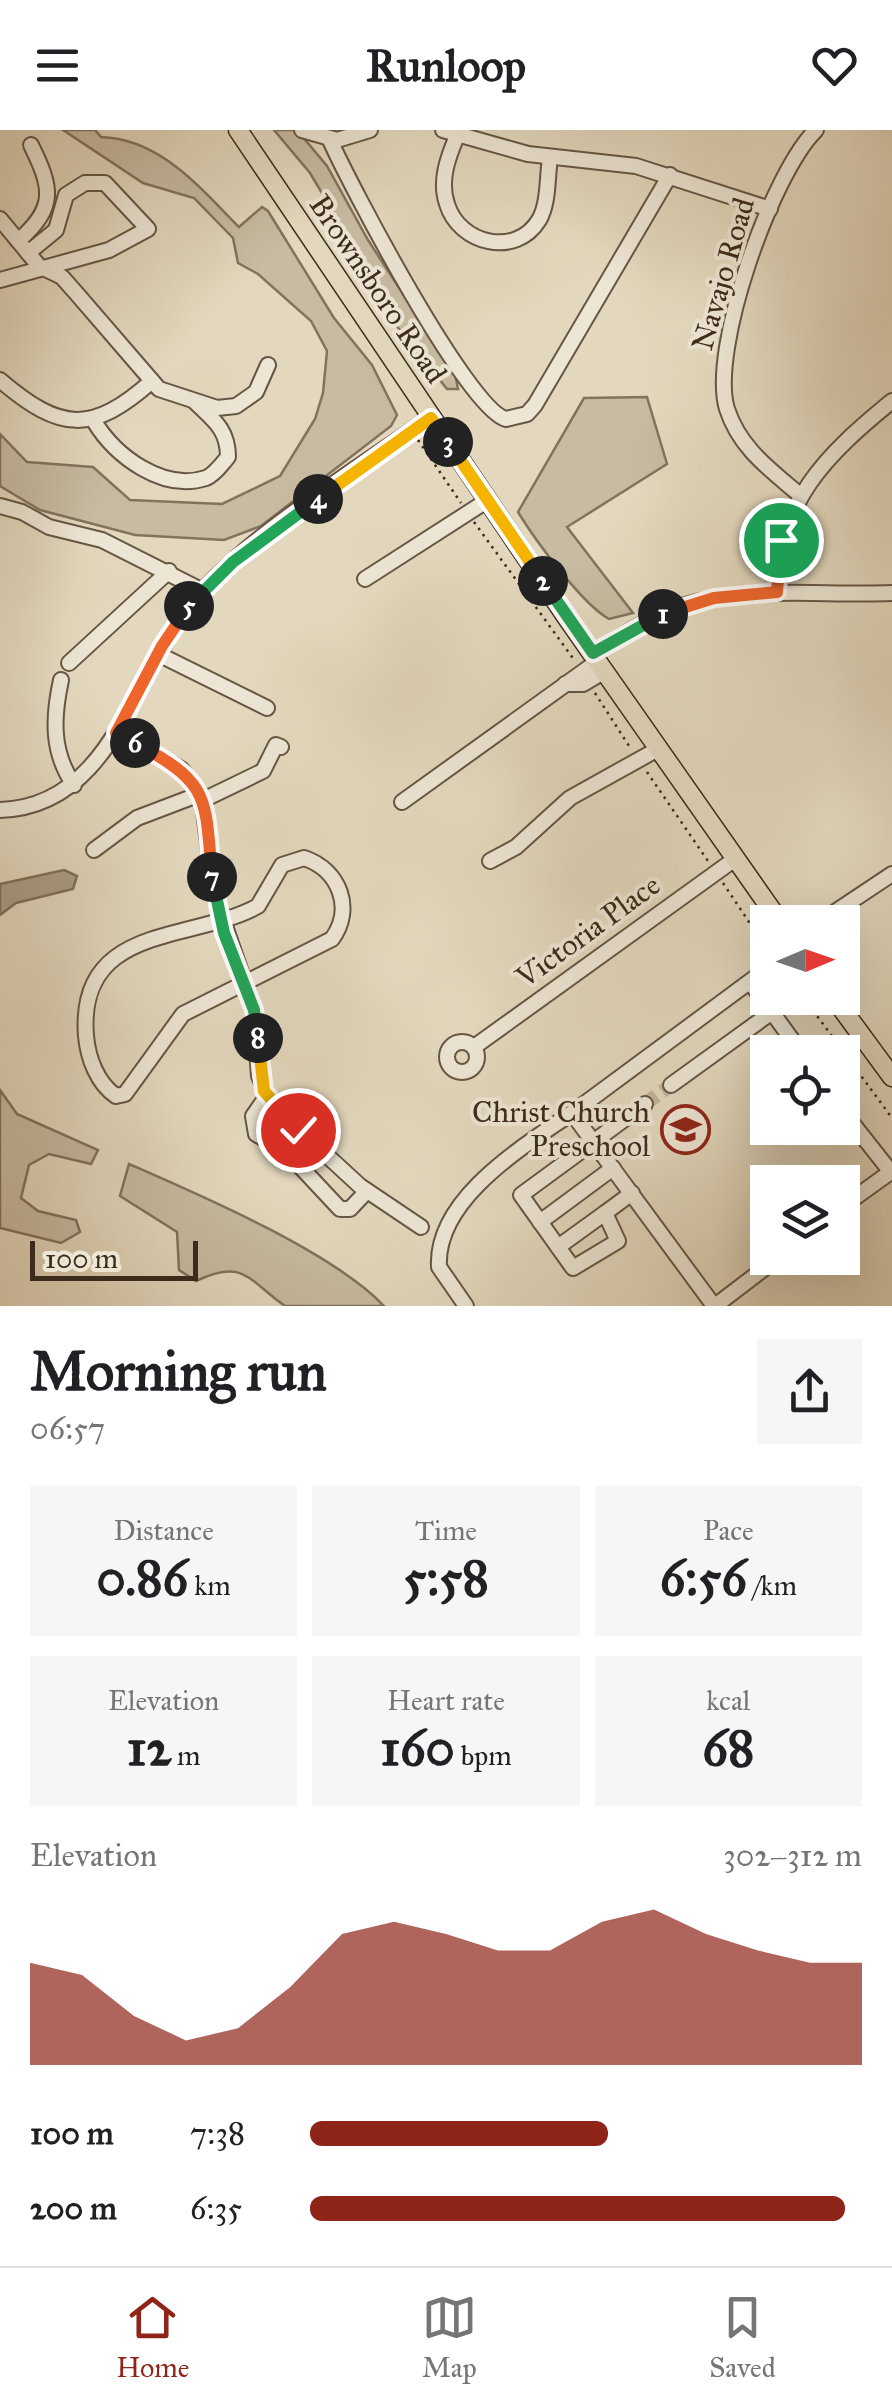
<!DOCTYPE html>
<html lang="en">
<head>
<meta charset="utf-8">
<style>
	:root { --surface:#fff; --page:#f6f6f6; --text:#202124; --muted:#757577; --line:#e0e0e0; --accent:#8f2418 }
	body { margin:0; font-family:"IM FELL Great Primer",serif; background:var(--page); color:var(--text); height:100vh; display:flex; flex-direction:column; font-size:38px; white-space:nowrap }
	* { box-sizing:border-box; margin:0 }
	p { font-size:32px; color:var(--muted) }
	.icon { flex:none; width:55px; height:55px; fill:none; stroke:currentColor; stroke-width:2; stroke-linecap:round; stroke-linejoin:round }
	.map { position:relative; height:1176px; overflow:hidden }
	.panel { display:flex; flex-direction:column; background:var(--surface); flex:1 }
	.panel>* { flex:none }
	.needle { width:65px; rotate:88deg }
	.buttons { position:absolute; left:750px; top:775px; display:grid; gap:20px }
	.buttons a { display:grid; place-items:center; width:110px; height:110px; border-radius:0px; background:var(--surface); box-shadow:0 10px 40px #0002; font-size:50px }
	.scale { position:absolute; left:30px; bottom:25px; width:168px; box-sizing:border-box; padding-left:10px; border:5px solid #3d2b1b; border-top:0; font-size:28px; line-height:35px; white-space:nowrap; color:#3d2b1b; -webkit-text-stroke:8px #ede6d5; paint-order:stroke }
	.pin { position:absolute; display:grid; place-items:center; width:85px; height:85px; color:#fff; margin:-42px; border:5px solid #fff; border-radius:50%; box-shadow:0 2px 10px #0007 }
	.km { position:absolute; width:50px; height:50px; margin:-25px; border-radius:50%; background:#222; color:#fff; font-size:28px; line-height:50px; text-align:center }
	.round { display:grid; place-items:center; flex:none; width:105px; height:105px; border-radius:0px; background:var(--page) }
	.overview { display:flex; align-items:center; justify-content:space-between; height:170px; padding:0 30px }
	h1 { font-size:55px; font-weight:700; line-height:75px }
	.metrics { display:grid; grid-template-columns:repeat(3,1fr); gap:15px; height:170px; padding:10px 30px }
	.metrics div { display:grid; align-content:center; border-radius:0px; background:var(--page); text-align:center }
	.metrics b { font-size:50px; font-weight:700 }
	.metrics small { font-size:28px; font-weight:400 }
	.metrics p { font-size:28px }
	.chart { height:280px; padding:20px 30px }
	.chart p { display:flex; justify-content:space-between }
	.chart svg { width:100%; height:180px; margin-top:10px; fill:var(--accent); opacity:.7 }
	ul { padding:0 30px; list-style:none; font-size:32px }
	li { display:grid; grid-template-columns:160px 120px 1fr; align-items:center; height:75px }
	li i { height:25px; border-radius:12px; background:var(--accent) }
	header { display:flex; justify-content:space-between; align-items:center; height:130px; padding:0 30px; background:var(--surface); font-size:45px; font-weight:700 }
	.tab-bar { display:flex; justify-content:space-around; align-items:center; height:140px; border-top:2px solid var(--line); background:var(--surface); font-size:28px; color:var(--muted) }
	.tab-bar a { display:grid; justify-items:center; gap:5px }
	.tab-bar .on { color:var(--accent) }
	.map>svg:first-child { display:block }
</style>
</head>
<body>
<header><svg class="icon" aria-label="menu" viewBox="0 0 24 24"><path d="M4 6h16M4 12h16M4 18h16"/></svg>Runloop<svg class="icon" aria-label="heart" viewBox="0 0 24 24"><path d="M12 20l-8-8c-3-5 5-10 8-4 3-6 11-1 8 4z"/></svg></header>
<div class="map">
<svg width="892" height="1176" viewBox="0 0 892 1176">
	<rect width="100%" height="100%" fill="#e3d8be"/>
	<filter id="stains"><feTurbulence type="fractalNoise" baseFrequency=".002" numOctaves="4"/><feColorMatrix values="0 0 0 0 .2 0 0 0 0 .09 0 0 0 0 .02 0 0 0 .5 -.17"/></filter>
	<radialGradient id="worn" r=".72"><stop offset=".6" stop-color="#630" stop-opacity="0"/><stop offset="1" stop-color="#630" stop-opacity=".3"/></radialGradient>
	<!-- green -->
	<g fill="#c7bba2" stroke="#82735e" stroke-width="2.5">
		<path d="M63,0H95L101,7C161,9 200,58 239,97L262,77L268,81L334,188L372,235L397,285L391,296L261,396L224,410L135,405L40,380L0,356V304L27,332L93,337L130,370L222,374L280,346L315,289L323,263L327,221L311,191L258,144L238,133L233,108L194,68L143,53Z"/>
		<polygon points="274,0 297,0 327,36 368,110 455,244 458,259 447,259 367,159 341,95 310,43"/>
		<path d="M647,267L667,334L567,397L633,483L609,489C582,474 535,410 518,382L584,268Z"/>
		<polygon points="0,960 17,984 98,1020 91,1034 49,1024 29,1035 21,1068 38,1081 76,1090 80,1102 61,1113 0,1098"/>
		<path d="M129,1034C200,1065 333,1122 384,1176H285C248,1150 244,1128 196,1151L179,1140L177,1102L120,1066Z"/>
	</g>
	<!-- water -->
	<polygon fill="#ab9d87" stroke="#7f6f5c" stroke-width="2.5" points="64,740 77,746 73,759 16,773 0,785 0,754"/>
	<g fill="none" stroke-linecap="round" stroke-linejoin="round">
		<!-- minor-tunnel -->
		<polyline stroke="#c2b59d" stroke-width="14" stroke-dasharray="14 7" stroke-linecap="butt" points="645,974 671,955"/>
		<defs>
			<g id="minor">
				<polyline points="302,0 337,10 370,0"/>
				<polyline points="443,0 528,24 636,36 770,79"/>
				<path d="M457,6C448,27 439,51 447,74C459,114 516,128 539,90C549,73 547,47 550,28"/>
				<path d="M330,10C350,55 468,280 506,289L527,284L535,275L670,45"/>
				<polyline points="0,89 39,136 62,147 77,164 159,259 217,278 236,276 256,262 268,235"/>
				<path d="M18,111C57,77 52,58 31,15"/>
				<polyline points="0,150 109,120 148,99 105,53 85,53 66,65 56,100 28,123"/>
				<path d="M0,250C61,302 92,304 152,251"/>
				<path d="M94,291C115,326 163,362 206,348C214,345 222,334 228,327C228,300 214,290 196,273"/>
				<path d="M801,366C771,340 740,319 727,279C709,220 772,43 816,0"/>
				<polyline points="0,376 22,382 49,397 102,410 203,461"/>
				<polyline points="365,449 488,370"/>
				<path d="M777,462C777,372 826,325 892,271"/>
				<path d="M593,523C622,506 650,487 682,476C750,455 822,466 892,463"/>
				<polyline points="158,524 267,578"/>
				<polyline points="69,533 169,441"/>
				<path d="M61,550C53,587 51,622 74,655"/>
				<polyline points="565,554 583,554 605,541"/>
				<polyline points="116,603 181,639 202,666 215,767 254,880 259,946 271,974 360,1056 421,1097"/>
				<polyline points="203,670 263,641 276,615 281,617"/>
				<polyline points="402,672 598,531"/>
				<path d="M0,680C106,677 131,558 182,486C232,415 357,339 431,287"/>
				<polyline points="94,720 137,688 200,664"/>
				<path d="M304,728C340,740 354,779 332,809L183,884L125,964L116,966C97,953 88,928 86,906C77,793 193,812 258,776L282,735Z"/>
				<polyline points="490,731 516,717 570,668 658,619"/>
				<polyline points="820,792 892,744"/>
				<polyline points="750,852 801,922"/>
				<circle cx="462" cy="927" r="15"/>
				<polyline points="474,917 735,729"/>
				<polyline points="671,955 772,882"/>
				<polyline points="267,966 253,986 256,1004 275,1015 294,1004"/>
				<polyline points="842,980 890,1041"/>
				<polyline points="291,1007 297,1033 340,1079 350,1079 367,1061"/>
				<polyline points="632,1063 605,1083 618,1111 573,1138 521,1065 645,974"/>
				<polyline points="842,1077 892,1041"/>
				<polyline points="540,1092 613,1038"/>
				<polyline points="558,1117 605,1083"/>
				<path d="M466,1176L439,1137C435,1069 524,1016 572,983"/>
				<polyline points="714,1176 572,983 768,838"/>
				<polyline points="715,1176 778,1128"/>
			</g>
			<g id="major">
				<polyline points="238,0 567,488 780,792"/>
				<polyline points="834,868 892,947"/>
			</g>
		</defs>
		<!-- minor casing -->
		<use href="#minor" stroke="#665644" stroke-width="18"/>
		<!-- major casing -->
		<use href="#major" stroke="#3d2b1b" stroke-width="21"/>
		<!-- path -->
		<g stroke="#3d2b1b" stroke-width="2.5" stroke-dasharray="2.5 5" stroke-linecap="butt">
			<polyline points="418,310 461,373"/>
			<polyline points="474,392 575,531"/>
			<polyline points="595,563 631,619"/>
			<polyline points="647,642 710,734"/>
			<polyline points="723,753 757,804 768,810"/>
			<polyline points="794,787 797,783 805,792"/>
			<polyline points="804,868 892,988"/>
		</g>
		<!-- minor -->
		<use href="#minor" stroke="#ede6d5" stroke-width="14"/>
		<!-- major -->
		<use href="#major" stroke="#e3d8be" stroke-width="18"/>
	</g>
	<g fill="none" stroke-linecap="round" stroke-linejoin="round">
		<defs>
			<polyline id="split-1" points="663,484 714,468 777,462 781,410"/>
			<polyline id="split-2" points="543,451 593,523 663,484"/>
			<polyline id="split-3" points="448,312 543,451"/>
			<polyline id="split-4" points="318,369 431,288 448,312"/>
			<polyline id="split-5" points="189,476 233,432 318,369"/>
			<polyline id="split-6" points="135,613 116,603 162,516 189,476"/>
			<path id="split-7" d="M135,613C211,653 205,667 212,747"/>
			<polyline id="split-8" points="212,747 224,803 254,880 258,908"/>
			<polyline id="split-9" points="258,908 264,961 298,1000"/>
		</defs>
		<!-- split-1 casing -->
		<use href="#split-1" stroke="#fff" stroke-width="20"/>
		<!-- split-2 casing -->
		<use href="#split-2" stroke="#fff" stroke-width="20"/>
		<!-- split-3 casing -->
		<use href="#split-3" stroke="#fff" stroke-width="20"/>
		<!-- split-4 casing -->
		<use href="#split-4" stroke="#fff" stroke-width="20"/>
		<!-- split-5 casing -->
		<use href="#split-5" stroke="#fff" stroke-width="20"/>
		<!-- split-6 casing -->
		<use href="#split-6" stroke="#fff" stroke-width="20"/>
		<!-- split-7 casing -->
		<use href="#split-7" stroke="#fff" stroke-width="20"/>
		<!-- split-8 casing -->
		<use href="#split-8" stroke="#fff" stroke-width="20"/>
		<!-- split-9 casing -->
		<use href="#split-9" stroke="#fff" stroke-width="20"/>
		<!-- split-1 -->
		<use href="#split-1" stroke="#f0652b" stroke-width="12"/>
		<!-- split-2 -->
		<use href="#split-2" stroke="#22a559" stroke-width="12"/>
		<!-- split-3 -->
		<use href="#split-3" stroke="#f5b400" stroke-width="12"/>
		<!-- split-4 -->
		<use href="#split-4" stroke="#f5b400" stroke-width="12"/>
		<!-- split-5 -->
		<use href="#split-5" stroke="#22a559" stroke-width="12"/>
		<!-- split-6 -->
		<use href="#split-6" stroke="#f0652b" stroke-width="12"/>
		<!-- split-7 -->
		<use href="#split-7" stroke="#f0652b" stroke-width="12"/>
		<!-- split-8 -->
		<use href="#split-8" stroke="#22a559" stroke-width="12"/>
		<!-- split-9 -->
		<use href="#split-9" stroke="#f5b400" stroke-width="12"/>
	</g>
	<!-- icons -->
	<defs>
		<symbol id="school-ring" viewBox="-11 -11 22 22"><circle r="9.5" fill="#ede6d5" stroke="#8f2418" stroke-width="1.5"/><path d="M0-5L7-2L0 1L-7-2ZM-4 1L0 2.5L4 1V4Q0 6-4 4Z" fill="#8f2418"/></symbol>
	</defs>
	<g fill-rule="evenodd">
		<use href="#school-ring" x="658" y="972" width="55" height="55"/>
	</g>
	<g text-anchor="middle" dominant-baseline="central" stroke-width="8" stroke-linejoin="round" paint-order="stroke">
		<!-- street labels -->
		<g font-size="30" fill="#3d2b1b" stroke="#ede6d5">
			<text transform="translate(723 144) rotate(-74)">Navajo Road</text>
			<text transform="translate(378 159) rotate(56)">Brownsboro Road</text>
			<text transform="translate(588 801) rotate(-36)">Victoria Place</text>
		</g>
		<!-- poi labels -->
		<g font-size="30" fill="#3d2b1b" stroke="#ede6d5" text-anchor="end">
			<text x="650" y="982">Christ Church<tspan x="650" dy="34">Preschool</tspan></text>
		</g>
	</g>
	<rect width="100%" height="100%" filter="url(#stains)"/>
	<rect width="100%" height="100%" fill="url(#worn)"/>
</svg>
<div class="buttons">
<a><svg class="needle" viewBox="-14 -14 28 28"><path d="M0-13l5 13h-10z" fill="#e53935"/><path d="M0 13l5-13h-10z" fill="#757577"/></svg></a>
<a><svg class="icon" aria-label="locate" viewBox="0 0 24 24"><circle cx="12" cy="12" r="6"/><path d="M12 2v4M12 18v4M2 12h4M18 12h4"/></svg></a>
<a><svg class="icon" aria-label="layers" viewBox="0 0 24 24"><path d="M12 4l9 5-9 5-9-5zM3 14l9 5 9-5"/></svg></a>
</div>
<div class="scale">100 m</div>
<div class="pin" style="left:781px;top:410px;background:#1e9e55"><svg class="icon" aria-label="arrive" viewBox="0 0 24 24"><path d="M6 21V4h12l-3 4 3 4H6"/></svg></div>
<div class="pin" style="left:298px;top:1000px;background:#d93025"><svg class="icon" aria-label="check" viewBox="0 0 24 24"><path d="M5 12l5 5 9-10"/></svg></div>
<b class="km" style="left:663px;top:484px">1</b>
<b class="km" style="left:543px;top:451px">2</b>
<b class="km" style="left:448px;top:312px">3</b>
<b class="km" style="left:318px;top:369px">4</b>
<b class="km" style="left:189px;top:476px">5</b>
<b class="km" style="left:135px;top:613px">6</b>
<b class="km" style="left:212px;top:747px">7</b>
<b class="km" style="left:258px;top:908px">8</b>
</div>
<section class="panel">
<div class="overview"><div><h1>Morning run</h1><p>06:57</p></div><a class="round"><svg class="icon" aria-label="share" viewBox="0 0 24 24"><path d="M12 15V3M7 8l5-5 5 5M5 13v7h14v-7"/></svg></a></div>
<div class="metrics">
<div><p>Distance</p><b>0.86<small> km</small></b></div>
<div><p>Time</p><b>5:58</b></div>
<div><p>Pace</p><b>6:56<small> /km</small></b></div>
</div>
<div class="metrics">
<div><p>Elevation</p><b>12<small> m</small></b></div>
<div><p>Heart rate</p><b>160<small> bpm</small></b></div>
<div><p>kcal</p><b>68</b></div>
</div>
<div class="chart"><p><span>Elevation</span>302–312 m</p>
<svg viewBox="0 0 160 44" preserveAspectRatio="none"><path d="M0 44V19L10 22L20 32L30 38L40 35L50 25L60 12L70 9L80 12L90 16L100 16L110 9L120 6L130 12L140 16L150 19L160 19V44z"/></svg>
</div>
<ul>
<li><b>100 m</b>7:38<i style="width:54%"></i></li>
<li><b>200 m</b>6:35<i style="width:97%"></i></li>
</ul>
</section>
<nav class="tab-bar">
<a class="on"><svg class="icon" aria-label="home" viewBox="0 0 24 24"><path d="M3 11l9-7 9 7M6 9v11h12V9"/></svg>Home</a>
<a><svg class="icon" aria-label="map" viewBox="0 0 24 24"><path d="M3 6l6-2 6 2 6-2v14l-6 2-6-2-6 2zM9 4v14M15 6v14"/></svg>Map</a>
<a><svg class="icon" aria-label="saved" viewBox="0 0 24 24"><path d="M7 4h10v16l-5-4-5 4z"/></svg>Saved</a>
</nav>
</body>
</html>
